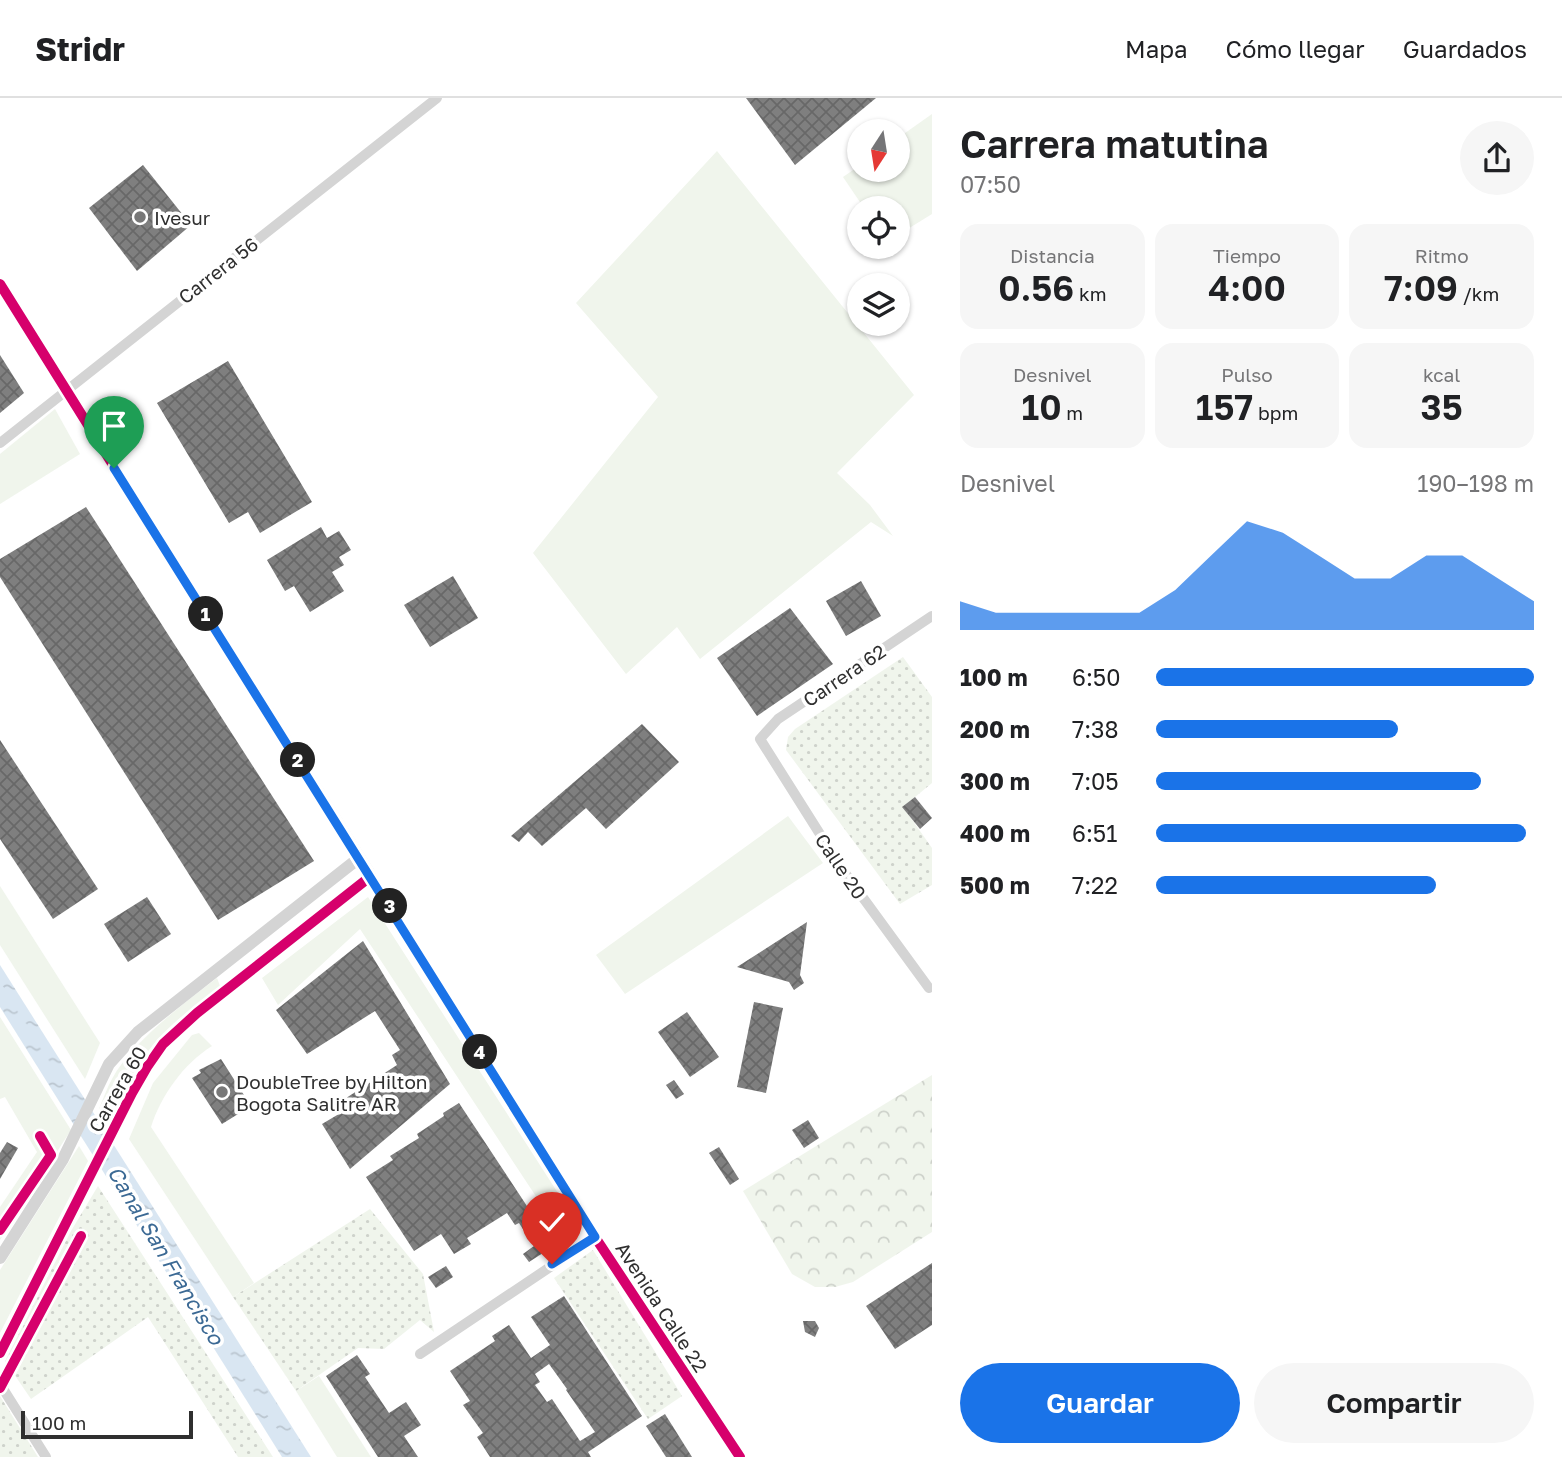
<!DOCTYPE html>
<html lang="es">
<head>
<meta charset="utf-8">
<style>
	:root { --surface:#fff; --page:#f6f6f6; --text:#202124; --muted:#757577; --line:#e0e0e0; --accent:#1a73e8 }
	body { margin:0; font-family:"Golos Text",sans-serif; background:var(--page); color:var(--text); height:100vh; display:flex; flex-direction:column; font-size:26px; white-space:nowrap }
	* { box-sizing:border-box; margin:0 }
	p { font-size:23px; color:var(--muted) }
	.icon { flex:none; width:38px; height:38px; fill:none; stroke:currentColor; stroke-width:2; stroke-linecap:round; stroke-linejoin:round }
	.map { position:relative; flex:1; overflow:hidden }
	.details { display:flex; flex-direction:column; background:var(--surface); width:630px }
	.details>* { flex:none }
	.needle { width:46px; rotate:192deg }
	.fabs { position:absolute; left:847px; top:21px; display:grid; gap:14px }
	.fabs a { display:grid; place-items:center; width:63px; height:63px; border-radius:50%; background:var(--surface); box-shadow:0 2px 5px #0004; font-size:35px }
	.scale { position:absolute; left:21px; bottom:18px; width:172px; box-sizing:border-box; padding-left:7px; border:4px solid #2f2f2f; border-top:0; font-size:19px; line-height:24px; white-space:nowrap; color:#2f2f2f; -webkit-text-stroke:5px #fff; paint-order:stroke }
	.pin { position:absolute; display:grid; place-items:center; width:60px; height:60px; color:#fff; margin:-72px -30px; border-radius:50% 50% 50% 0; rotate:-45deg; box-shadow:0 0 7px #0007 }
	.pin .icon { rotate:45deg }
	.km { position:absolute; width:35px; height:35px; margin:-18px; border-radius:50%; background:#222; color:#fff; font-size:19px; line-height:35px; text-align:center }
	.round { display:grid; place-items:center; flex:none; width:74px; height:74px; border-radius:37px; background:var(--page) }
	.summary { display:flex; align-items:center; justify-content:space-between; height:119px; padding:0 28px }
	h1 { font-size:38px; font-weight:600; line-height:52px }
	.metrics { display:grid; grid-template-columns:repeat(3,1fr); gap:10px; height:119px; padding:7px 28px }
	.metrics div { display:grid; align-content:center; border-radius:18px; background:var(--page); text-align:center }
	.metrics b { font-size:35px; font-weight:600 }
	.metrics small { font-size:19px; font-weight:400 }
	.metrics p { font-size:19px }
	.chart { height:196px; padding:14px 28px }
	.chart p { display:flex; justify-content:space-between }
	.chart svg { width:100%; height:126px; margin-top:7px; fill:var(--accent); opacity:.7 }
	.button { display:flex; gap:14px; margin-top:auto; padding:14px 28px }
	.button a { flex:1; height:80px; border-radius:42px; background:var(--accent); color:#fff; font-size:28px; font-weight:600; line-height:80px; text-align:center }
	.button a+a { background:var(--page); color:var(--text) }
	ul { padding:0 28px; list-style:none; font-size:23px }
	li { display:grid; grid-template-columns:112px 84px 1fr; align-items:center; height:52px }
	li i { height:18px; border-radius:9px; background:var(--accent) }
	header { display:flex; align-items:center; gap:42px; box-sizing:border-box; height:98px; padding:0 35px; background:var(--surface); border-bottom:2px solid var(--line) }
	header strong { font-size:33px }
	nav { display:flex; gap:38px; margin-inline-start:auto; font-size:24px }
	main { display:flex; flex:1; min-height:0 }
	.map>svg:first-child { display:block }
</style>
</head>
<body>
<header>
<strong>Stridr</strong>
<nav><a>Mapa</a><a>Cómo llegar</a><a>Guardados</a></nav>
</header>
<main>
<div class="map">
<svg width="932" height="1359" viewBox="0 0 932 1359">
	<defs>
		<pattern id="forest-crowns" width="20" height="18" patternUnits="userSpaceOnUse" patternTransform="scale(1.75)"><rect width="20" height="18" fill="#f0f5ec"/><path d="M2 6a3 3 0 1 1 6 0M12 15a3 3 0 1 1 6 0" fill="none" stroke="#ced2cb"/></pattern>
		<pattern id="park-dots" width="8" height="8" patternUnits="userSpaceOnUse" patternTransform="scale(1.75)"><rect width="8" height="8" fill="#f0f5ec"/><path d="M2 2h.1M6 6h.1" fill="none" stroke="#ced2cb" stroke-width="1.8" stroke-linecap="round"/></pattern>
		<pattern id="water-ripples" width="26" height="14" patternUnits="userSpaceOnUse" patternTransform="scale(1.75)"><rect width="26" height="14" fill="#d9e6f2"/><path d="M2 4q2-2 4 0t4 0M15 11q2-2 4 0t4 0" fill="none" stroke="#bbc6d0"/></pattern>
		<pattern id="building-cross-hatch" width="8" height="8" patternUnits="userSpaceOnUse" patternTransform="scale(1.75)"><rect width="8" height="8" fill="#7f7f7f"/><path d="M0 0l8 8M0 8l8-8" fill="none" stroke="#686868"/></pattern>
	</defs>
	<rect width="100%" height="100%" fill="#fff"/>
	<!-- grass -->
	<g fill="#f0f5ec">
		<polygon points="932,16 932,116 898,137 898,110 864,110 843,79 859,68 859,72 898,72 898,40"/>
		<polygon points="717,53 914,297 837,375 870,407 893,438 871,424 700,561 677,529 626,576 533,455 658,299 576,205"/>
		<polygon points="55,311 80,356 0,406 0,356"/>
		<polygon points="788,718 823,765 625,896 596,857"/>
		<polygon points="0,788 100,945 85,981 0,847"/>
		<polygon points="368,799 581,1131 564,1141 360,831 278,907 262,880"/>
		<path d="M217,880L220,888C201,904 178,919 161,938C138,962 123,992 110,1022L99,1011C103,1001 107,990 112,981C131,945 184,905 217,880Z"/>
		<polygon points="0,919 71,1032 0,1142 0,1109 37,1054 5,999 0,1001"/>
		<path d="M199,935L212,948C183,966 161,998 151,1029L254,1185L233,1199L129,1041L153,985L192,937Z"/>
		<polygon points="79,1048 88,1063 0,1235 0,1172"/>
		<polygon points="319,1278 371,1359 337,1359 296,1293"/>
	</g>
	<!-- forest -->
	<polygon fill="url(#forest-crowns)" points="932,977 932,1134 853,1184 835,1189 815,1189 792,1176 743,1093"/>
	<!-- park -->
	<g fill="url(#park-dots)">
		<polygon points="903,559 932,599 932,685 903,709 932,750 932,787 900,806 786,652 788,639 795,631"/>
		<polygon points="98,1088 273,1359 238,1359 148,1219 31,1301 5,1263 71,1133"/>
		<polygon points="370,1111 423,1176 434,1234 420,1222 384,1251 358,1250 296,1293 233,1199"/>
		<polygon points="593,1152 682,1298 648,1321 554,1180"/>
		<polygon points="0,1298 38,1359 0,1359"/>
	</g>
	<!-- water -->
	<polygon fill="url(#water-ripples)" points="0,867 311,1359 282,1359 0,909"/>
	<!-- building -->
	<g fill="url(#building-cross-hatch)" fill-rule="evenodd">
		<polygon points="746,0 876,0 795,67"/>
		<polygon points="143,67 191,127 137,173 89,110"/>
		<polygon points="0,257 24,295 0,315"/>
		<polygon points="228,263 312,404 260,435 248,414 229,425 157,305"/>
		<polygon points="86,409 314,763 218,822 0,479 0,461"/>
		<polygon points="321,429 327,440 339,433 351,452 339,459 344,467 332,474 344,493 310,514 294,488 285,493 267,462"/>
		<polygon points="453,478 478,520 430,549 404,507"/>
		<polygon points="861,483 881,518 846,538 826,503"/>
		<polygon points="790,510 833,566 757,618 717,560"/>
		<polygon points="642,626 679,664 606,731 586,710 542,748 528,734 519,744 511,738"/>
		<polygon points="0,642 98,791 53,821 0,741"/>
		<polygon points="915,699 932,720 920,731 902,709"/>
		<polygon points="147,799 171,836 128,864 104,826"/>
		<polygon points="807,824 800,877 804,885 794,892 789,884 737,869"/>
		<polygon points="363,843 450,986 350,1071 322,1026 349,1010 343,1002 397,967 392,957 400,952 375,913 307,956 276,912"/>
		<polygon points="754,904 783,910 766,995 737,989"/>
		<polygon points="687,914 719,959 690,979 658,934"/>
		<polygon points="221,961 251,1008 222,1026 192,980 201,975 199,972"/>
		<polygon points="674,982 684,996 676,1001 666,987"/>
		<polygon points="459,1005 548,1140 557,1134 563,1142 529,1164 523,1156 534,1148 519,1125 515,1127 507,1115 467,1140 471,1146 454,1156 441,1136 414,1153 366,1079 393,1062 390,1058 419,1040 417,1036 444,1018 443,1015"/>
		<polygon points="808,1022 819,1040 804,1050 792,1032"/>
		<polygon points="7,1044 18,1050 0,1081 0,1055"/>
		<polygon points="719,1049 739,1081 730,1087 709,1055"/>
		<polygon points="932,1165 932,1227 895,1251 866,1208"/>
		<polygon points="446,1168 453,1179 436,1190 428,1179"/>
		<path d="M564,1198L642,1318L588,1354L591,1359H490L477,1339L483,1335L463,1307L470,1303L450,1273L495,1243L492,1238L509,1227L531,1260L550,1247L531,1219ZM549,1266L567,1291L566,1292L595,1334L580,1343L552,1301L547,1304L535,1287L540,1284L535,1276Z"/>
		<polygon points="803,1223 815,1223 819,1230 815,1239 805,1234"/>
		<polygon points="357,1257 370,1276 365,1279 389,1315 406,1304 421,1327 404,1338 418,1359 378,1359 326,1278"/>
		<polygon points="665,1316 692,1359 666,1359 646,1328"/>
	</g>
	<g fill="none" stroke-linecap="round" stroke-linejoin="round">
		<!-- minor -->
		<g stroke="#d4d4d4" stroke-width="10">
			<polyline points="0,345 437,0"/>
			<polyline points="371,778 595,1139 740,1359"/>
			<polyline points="929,890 842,771 760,641 778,621 932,518"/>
			<polyline points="420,1256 595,1139"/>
			<polyline points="0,1286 46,1359"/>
		</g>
		<!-- tertiary -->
		<g stroke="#d4d4d4" stroke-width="12">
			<polyline points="0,186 371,778 197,915 163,946 147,969 132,995 0,1255"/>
			<polyline points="0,1160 63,1061 109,966 138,934 359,760"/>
		</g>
		<defs>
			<g id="cycleway">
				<polyline points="0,186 595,1139 740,1359"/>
				<polyline points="0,1132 51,1057 40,1038"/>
				<polyline points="0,1255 132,995 147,969 163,946 197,915 371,778"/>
				<polyline points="0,1290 81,1138"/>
			</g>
		</defs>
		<!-- cycleway casing -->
		<use href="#cycleway" stroke="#fff" stroke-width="15"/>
		<!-- cycleway -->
		<use href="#cycleway" stroke="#d6006c" stroke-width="10"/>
	</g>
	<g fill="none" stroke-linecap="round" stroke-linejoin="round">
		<defs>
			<polyline id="route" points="114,370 595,1139 552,1166"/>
		</defs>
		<!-- route casing -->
		<use href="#route" stroke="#fff" stroke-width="14"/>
		<!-- route -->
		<use href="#route" stroke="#1a73e8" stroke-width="9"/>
	</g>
	<!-- markers -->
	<g fill="#787878" stroke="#fff" stroke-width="2.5">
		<circle cx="140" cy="119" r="7"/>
		<circle cx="222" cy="994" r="7"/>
	</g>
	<g text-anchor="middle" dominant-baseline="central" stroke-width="7" stroke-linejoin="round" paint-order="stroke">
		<!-- poi labels -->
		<g font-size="19" fill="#2f2f2f" stroke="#fff" text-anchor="start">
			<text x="154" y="119">Ivesur</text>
			<text x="236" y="983">DoubleTree by Hilton<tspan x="236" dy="22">Bogota Salitre AR</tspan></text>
		</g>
		<!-- street labels -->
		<g font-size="19" fill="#2f2f2f" stroke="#fff">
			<text transform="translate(218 172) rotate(-38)">Carrera 56</text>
			<text transform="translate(844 577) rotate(-34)">Carrera 62</text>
			<text transform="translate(841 768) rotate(56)">Calle 20</text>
			<text transform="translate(117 991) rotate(-60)">Carrera 60</text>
			<text transform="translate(662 1209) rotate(57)">Avenida Calle 22</text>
		</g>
		<!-- water labels -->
		<g font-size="21" font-style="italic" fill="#3b6994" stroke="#fff">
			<text transform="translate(166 1157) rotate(59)">Canal San Francisco</text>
		</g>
	</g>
</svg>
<div class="fabs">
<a><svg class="needle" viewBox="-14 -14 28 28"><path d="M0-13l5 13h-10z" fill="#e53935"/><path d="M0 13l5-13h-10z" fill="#757577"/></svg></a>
<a><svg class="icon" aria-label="locate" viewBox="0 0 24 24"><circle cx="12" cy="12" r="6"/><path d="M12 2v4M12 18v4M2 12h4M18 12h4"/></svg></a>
<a><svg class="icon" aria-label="layers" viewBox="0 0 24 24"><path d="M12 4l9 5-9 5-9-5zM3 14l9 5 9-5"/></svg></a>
</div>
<div class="scale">100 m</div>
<div class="pin" style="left:114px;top:370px;background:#1e9e55"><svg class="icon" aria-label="arrive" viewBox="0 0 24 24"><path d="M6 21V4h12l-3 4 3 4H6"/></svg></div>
<div class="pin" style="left:552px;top:1166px;background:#d93025"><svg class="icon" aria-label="check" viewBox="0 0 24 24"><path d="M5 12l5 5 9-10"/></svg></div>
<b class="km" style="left:206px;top:516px">1</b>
<b class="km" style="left:298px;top:662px">2</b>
<b class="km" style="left:390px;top:808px">3</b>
<b class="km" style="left:480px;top:954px">4</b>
</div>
<section class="details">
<div class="summary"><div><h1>Carrera matutina</h1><p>07:50</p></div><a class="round"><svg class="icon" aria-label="share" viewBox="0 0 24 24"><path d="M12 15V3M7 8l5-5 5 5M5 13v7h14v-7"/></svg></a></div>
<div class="metrics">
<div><p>Distancia</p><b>0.56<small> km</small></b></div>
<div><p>Tiempo</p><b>4:00</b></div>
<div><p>Ritmo</p><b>7:09<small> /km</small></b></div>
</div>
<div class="metrics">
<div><p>Desnivel</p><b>10<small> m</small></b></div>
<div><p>Pulso</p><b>157<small> bpm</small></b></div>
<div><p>kcal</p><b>35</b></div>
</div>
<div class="chart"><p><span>Desnivel</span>190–198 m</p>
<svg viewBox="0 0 160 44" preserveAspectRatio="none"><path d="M0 44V34L10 38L20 38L30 38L40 38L50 38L60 30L70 18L80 6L90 10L100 18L110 26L120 26L130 18L140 18L150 26L160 34V44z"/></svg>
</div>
<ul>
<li><b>100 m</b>6:50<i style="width:100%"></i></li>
<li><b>200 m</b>7:38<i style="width:64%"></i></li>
<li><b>300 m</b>7:05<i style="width:86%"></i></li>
<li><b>400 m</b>6:51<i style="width:98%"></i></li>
<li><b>500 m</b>7:22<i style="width:74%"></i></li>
</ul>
<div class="button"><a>Guardar</a><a>Compartir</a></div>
</section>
</main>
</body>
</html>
